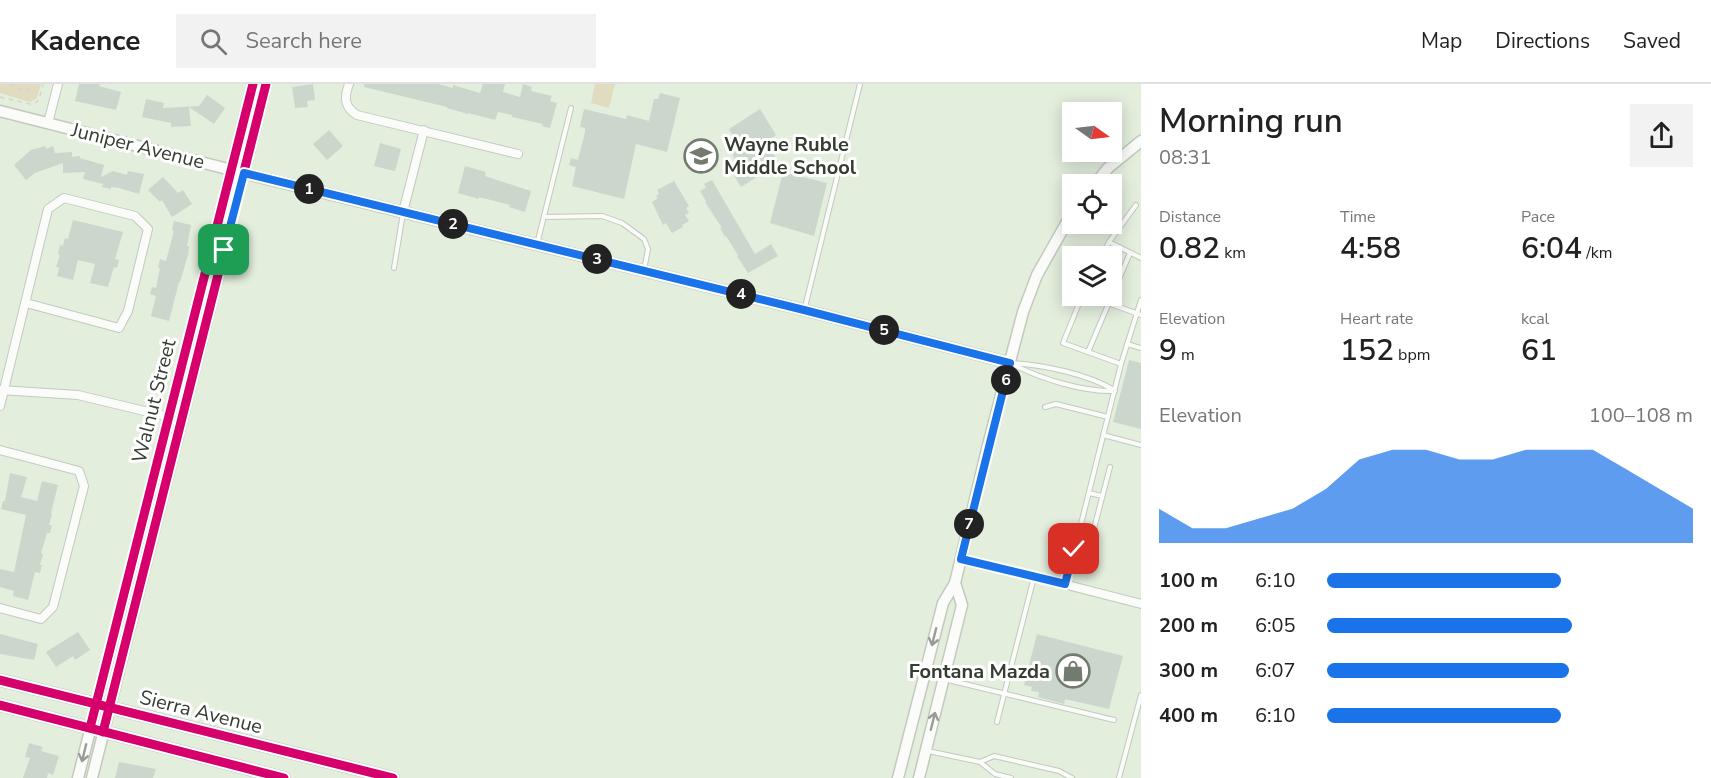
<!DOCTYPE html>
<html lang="en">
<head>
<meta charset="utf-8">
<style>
	:root { --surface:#fff; --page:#f2f2f2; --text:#222; --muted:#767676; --line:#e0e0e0; --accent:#1a73e8 }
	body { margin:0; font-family:"Nunito Sans",sans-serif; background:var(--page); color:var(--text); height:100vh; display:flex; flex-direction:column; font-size:22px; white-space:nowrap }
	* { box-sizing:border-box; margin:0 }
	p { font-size:20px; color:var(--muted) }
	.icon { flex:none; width:33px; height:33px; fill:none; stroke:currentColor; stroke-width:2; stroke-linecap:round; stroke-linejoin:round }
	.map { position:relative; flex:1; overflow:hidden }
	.panel { display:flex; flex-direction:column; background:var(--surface); width:570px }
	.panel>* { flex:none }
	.needle { width:39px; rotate:104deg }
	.controls { position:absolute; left:1062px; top:18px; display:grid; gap:12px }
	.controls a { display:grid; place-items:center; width:60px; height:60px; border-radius:0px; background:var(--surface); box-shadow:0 3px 15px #0003; font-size:30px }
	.pin { position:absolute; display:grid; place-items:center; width:51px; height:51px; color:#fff; margin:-26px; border-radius:12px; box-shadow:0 3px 9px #0006 }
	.km { position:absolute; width:30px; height:30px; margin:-15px; border-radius:50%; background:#222; color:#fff; font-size:16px; line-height:30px; text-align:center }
	.round { display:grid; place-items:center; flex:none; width:63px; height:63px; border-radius:0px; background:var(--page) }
	.summary { display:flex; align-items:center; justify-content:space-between; height:102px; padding:0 18px }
	h1 { font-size:33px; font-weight:600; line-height:45px }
	.stats { display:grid; grid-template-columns:repeat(3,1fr); gap:9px; height:102px; padding:6px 18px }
	.stats div { display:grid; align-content:center }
	.stats b { font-size:30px; font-weight:600 }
	.stats small { font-size:16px; font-weight:400 }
	.stats p { font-size:16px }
	.chart { height:168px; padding:12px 18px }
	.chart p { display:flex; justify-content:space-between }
	.chart svg { width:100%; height:108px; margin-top:6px; fill:var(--accent); opacity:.7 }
	ul { padding:0 18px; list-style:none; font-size:20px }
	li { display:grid; grid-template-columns:96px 72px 1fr; align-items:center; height:45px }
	li i { height:15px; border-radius:8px; background:var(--accent) }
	header { display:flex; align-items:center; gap:36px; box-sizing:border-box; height:84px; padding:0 30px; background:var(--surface); border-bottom:2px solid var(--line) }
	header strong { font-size:28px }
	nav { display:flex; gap:33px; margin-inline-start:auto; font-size:21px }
	.search { width:420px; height:54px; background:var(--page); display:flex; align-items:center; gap:15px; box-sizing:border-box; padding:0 21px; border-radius:0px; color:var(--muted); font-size:22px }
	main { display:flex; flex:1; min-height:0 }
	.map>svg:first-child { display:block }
</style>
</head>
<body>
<header>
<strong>Kadence</strong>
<div class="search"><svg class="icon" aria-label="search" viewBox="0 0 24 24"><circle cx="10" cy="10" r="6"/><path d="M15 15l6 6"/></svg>Search here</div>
<nav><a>Map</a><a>Directions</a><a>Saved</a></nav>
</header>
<main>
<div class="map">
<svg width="1141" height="694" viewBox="0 0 1141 694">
	<rect width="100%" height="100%" fill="#e3eedd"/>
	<!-- green -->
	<g fill="#e1dbbf">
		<polygon points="0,0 41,0 37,14 30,18 0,9"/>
		<polygon points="595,0 615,0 609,24 591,19"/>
	</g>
	<!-- building -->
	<g fill="#cbd7cc">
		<polygon points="79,0 100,0 99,2 121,8 116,26 75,17"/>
		<polygon points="313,0 315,16 307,17 308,23 295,24 292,3"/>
		<polygon points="364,0 438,0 453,4 453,1 480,9 483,0 505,0 503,8 520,13 523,0 532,3 531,7 552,12 550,17 557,19 550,44 542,42 543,40 512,33 512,31 498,28 495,36 468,29 468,30 447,24 447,23 364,3"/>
		<polygon points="660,9 680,14 667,68 636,60 624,115 572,102 576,83 569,81 571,74 578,76 585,48 585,44 580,43 584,25 626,35 627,31 649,37 654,15 658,15"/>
		<polygon points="207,11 225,24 214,40 189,23 191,42 171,43 171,39 142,33 146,15 164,19 163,24 199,22"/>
		<polygon points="760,25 776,51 766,58 779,79 741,103 733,90 741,85 726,59 734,53 729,45"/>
		<polygon points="329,46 343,62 327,76 313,60"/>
		<polygon points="380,59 401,65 395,87 374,82"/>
		<polygon points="45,62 46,65 53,62 55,69 72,68 72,73 80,72 80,74 104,81 101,93 113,87 127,91 128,87 144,90 139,110 119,104 111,103 111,105 102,103 103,100 83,95 85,88 63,89 63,79 35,89 26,96 14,81 31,66"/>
		<polygon points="465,82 486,88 485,92 531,107 525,128 509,123 510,121 479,113 479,115 458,109"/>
		<polygon points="783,88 827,99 814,152 770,139"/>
		<polygon points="163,93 178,109 183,106 192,120 172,133 162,116 160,118 148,106"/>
		<polygon points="712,96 755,170 771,160 778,172 748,189 737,172 738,171 726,152 725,153 720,144 722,144 705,118 706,117 700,107 706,104 704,100"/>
		<polygon points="674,97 689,122 686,124 689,129 685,131 689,137 682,141 683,143 672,149 666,139 663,141 652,118 658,114 656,112 659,110 657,106"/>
		<polygon points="73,136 123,148 115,175 119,176 117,184 114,183 108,203 90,199 95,180 78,176 73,196 57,192 59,184 56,183 60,171 58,170 60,161 63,162 65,154 68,155"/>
		<polygon points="174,137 191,141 187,162 189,162 188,171 180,198 179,198 169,237 151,232 156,212 150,210 152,203 156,204 160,184 158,184 160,175 166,177 174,147 172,146"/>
		<polygon points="1129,276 1141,279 1141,345 1113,338"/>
		<polygon points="10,389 27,393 21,413 37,417 42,397 58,401 51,429 52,430 49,441 52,441 50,449 47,449 41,469 43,470 40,481 42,481 40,489 35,488 28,516 13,512 14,507 0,503 0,485 14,488 26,431 1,425 3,417 5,417"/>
		<polygon points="78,548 90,566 75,576 73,572 56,583 46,568"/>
		<polygon points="0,550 38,560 34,576 0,570"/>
		<polygon points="1037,550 1123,572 1109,625 1065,615 1064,620 1038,613 1039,608 1031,607 1032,603 1024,601"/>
		<polygon points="29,659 43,663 41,667 59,672 53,691 48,689 47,694 23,694 30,674 25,673"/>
		<polygon points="119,678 156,685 153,694 115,694"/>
	</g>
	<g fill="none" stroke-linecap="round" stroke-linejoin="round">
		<defs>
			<g id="service">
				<polyline points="544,133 602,132 622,139 644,155 648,165 644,186"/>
				<polyline points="1109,158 1136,121"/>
				<polyline points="537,160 571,24"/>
				<polyline points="1102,172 1109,158 1141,174"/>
				<polyline points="394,184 403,129"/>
				<polyline points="1082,212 1063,259 1121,280"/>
				<polyline points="1108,219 1141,231"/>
				<polyline points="805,223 860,0"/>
				<polyline points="1127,260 1141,264"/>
				<polyline points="1088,268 1130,169"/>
				<path d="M1012,279C1044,281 1087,290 1114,306"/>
				<path d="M1012,280C1041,295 1083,308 1115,307"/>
				<polyline points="1045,323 1056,320 1108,333"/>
				<polyline points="1103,351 1141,361"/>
				<polyline points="1089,409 1102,412"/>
				<polyline points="1089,464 1110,383"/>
				<polyline points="1066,500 1121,280 1141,216"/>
				<polyline points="944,595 1114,636"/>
				<polyline points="997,638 1034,493"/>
				<polyline points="928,667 980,678 995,690 1011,694"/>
				<polyline points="980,678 994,672 1059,687 1072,694"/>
				<polyline points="1119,694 1141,611"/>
			</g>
			<g id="minor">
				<path d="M349,0C344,13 344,23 357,31L518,70"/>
				<polyline points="48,39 58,0"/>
				<polyline points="403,128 424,46"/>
				<polyline points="0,306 78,311 169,333"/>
				<polyline points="0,322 48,125 64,114 135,132 148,145 128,227 119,244 26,219"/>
				<polyline points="0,366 79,387 84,402 53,523 41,535 0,524"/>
				<polyline points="961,475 1017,488 1141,520"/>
			</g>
			<g id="tertiary">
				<polyline points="0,27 255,92 804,226 1010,279"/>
				<polyline points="1095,100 1108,84 1141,57"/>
				<polyline points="78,694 253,0"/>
				<polyline points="92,694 266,0"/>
				<polyline points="898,694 943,519 955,499 988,361 1023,228 1037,191 1072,129"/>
				<polyline points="919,694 962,521 955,499"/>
			</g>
			<g id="primary">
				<polyline points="0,596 393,694"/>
				<polyline points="0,621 284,694"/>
			</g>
		</defs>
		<!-- service casing -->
		<use href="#service" stroke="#c2cabe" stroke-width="6"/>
		<!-- minor casing -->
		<use href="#minor" stroke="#c2cabe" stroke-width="10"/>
		<!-- tertiary casing -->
		<use href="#tertiary" stroke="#c2cabe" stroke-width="13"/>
		<!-- primary casing -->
		<use href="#primary" stroke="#c2cabe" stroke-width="14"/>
		<!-- path -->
		<g stroke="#d1d4d0" stroke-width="1.5" stroke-dasharray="4.5 4.5" stroke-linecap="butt">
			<polyline points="9,0 24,7 29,5 31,0"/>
			<polyline points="0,13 30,20 35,19 39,16 43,0"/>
		</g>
		<!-- service -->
		<use href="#service" stroke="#fbfcfa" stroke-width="4"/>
		<!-- minor -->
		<use href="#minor" stroke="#fbfcfa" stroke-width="8"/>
		<!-- tertiary -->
		<use href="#tertiary" stroke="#fbfcfa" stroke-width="10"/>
		<!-- primary -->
		<use href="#primary" stroke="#fbfcfa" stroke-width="12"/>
		<defs>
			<g id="cycleway">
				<polyline points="0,596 393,694"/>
				<polyline points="0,621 284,694"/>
				<polyline points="90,644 253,0"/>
				<polyline points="103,648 266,0"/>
			</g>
		</defs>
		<!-- cycleway casing -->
		<use href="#cycleway" stroke="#fff" stroke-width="13"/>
		<!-- cycleway -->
		<use href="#cycleway" stroke="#d6006c" stroke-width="9"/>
	</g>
	<!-- one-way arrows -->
	<defs><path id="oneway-shaft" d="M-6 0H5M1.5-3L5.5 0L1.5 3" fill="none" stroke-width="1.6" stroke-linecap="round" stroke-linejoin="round" transform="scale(1.5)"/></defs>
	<g stroke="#989c96">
		<use href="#oneway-shaft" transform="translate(934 553) rotate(104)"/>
		<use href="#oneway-shaft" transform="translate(933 637) rotate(-76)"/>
		<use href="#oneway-shaft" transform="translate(84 669) rotate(104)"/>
	</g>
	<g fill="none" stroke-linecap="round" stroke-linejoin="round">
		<defs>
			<polyline id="route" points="224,166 244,89 804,226 1010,279 961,475 1065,500 1074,465"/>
		</defs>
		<!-- route casing -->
		<use href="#route" stroke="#fff" stroke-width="12"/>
		<!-- route -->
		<use href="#route" stroke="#1a73e8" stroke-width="8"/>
	</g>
	<!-- icons -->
	<defs>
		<symbol id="school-ring" viewBox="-11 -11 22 22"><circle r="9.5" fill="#fff" stroke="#727b6d" stroke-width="1.5"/><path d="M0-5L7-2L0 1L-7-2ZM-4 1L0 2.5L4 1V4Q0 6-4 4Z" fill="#727b6d"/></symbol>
		<symbol id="shop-ring" viewBox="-11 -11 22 22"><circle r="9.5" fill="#fff" stroke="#727b6d" stroke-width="1.5"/><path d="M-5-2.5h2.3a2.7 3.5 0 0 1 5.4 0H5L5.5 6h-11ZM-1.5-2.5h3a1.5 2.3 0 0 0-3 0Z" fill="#727b6d"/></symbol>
	</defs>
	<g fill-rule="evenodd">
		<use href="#school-ring" x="682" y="53" width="38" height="38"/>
		<use href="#shop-ring" x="1054" y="568" width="38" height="38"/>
	</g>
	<g text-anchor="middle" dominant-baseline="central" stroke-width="6" stroke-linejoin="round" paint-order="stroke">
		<!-- poi labels -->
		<g font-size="20" font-weight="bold" fill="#353d31" stroke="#fff" text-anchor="start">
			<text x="724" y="60">Wayne Ruble<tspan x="724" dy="23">Middle School</tspan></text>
			<text x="1050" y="587" text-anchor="end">Fontana Mazda</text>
		</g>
		<!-- street labels -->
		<g font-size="20" fill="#353d31" stroke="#fff">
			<text transform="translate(138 62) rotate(14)">Juniper Avenue</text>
			<text transform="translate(154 317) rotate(-76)">Walnut Street</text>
			<text transform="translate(201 628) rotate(14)">Sierra Avenue</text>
		</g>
	</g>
</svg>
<div class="controls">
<a><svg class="needle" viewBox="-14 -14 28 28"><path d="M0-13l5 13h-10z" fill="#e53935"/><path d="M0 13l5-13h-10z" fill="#767676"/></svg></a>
<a><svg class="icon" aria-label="locate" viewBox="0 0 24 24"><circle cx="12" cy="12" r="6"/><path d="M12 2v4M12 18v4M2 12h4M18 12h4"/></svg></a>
<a><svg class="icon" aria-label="layers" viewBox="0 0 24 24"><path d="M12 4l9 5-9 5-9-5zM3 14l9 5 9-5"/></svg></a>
</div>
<div class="pin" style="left:224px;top:166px;background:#1e9e55"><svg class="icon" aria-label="arrive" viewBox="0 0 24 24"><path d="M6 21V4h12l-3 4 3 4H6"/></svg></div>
<div class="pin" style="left:1074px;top:465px;background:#d93025"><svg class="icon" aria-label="check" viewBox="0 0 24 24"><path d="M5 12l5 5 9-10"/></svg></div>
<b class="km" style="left:309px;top:105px">1</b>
<b class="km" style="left:453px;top:140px">2</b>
<b class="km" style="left:597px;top:175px">3</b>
<b class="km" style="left:741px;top:210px">4</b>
<b class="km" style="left:884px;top:246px">5</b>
<b class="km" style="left:1006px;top:296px">6</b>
<b class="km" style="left:969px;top:440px">7</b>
</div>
<section class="panel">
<div class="summary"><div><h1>Morning run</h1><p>08:31</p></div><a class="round"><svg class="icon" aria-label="share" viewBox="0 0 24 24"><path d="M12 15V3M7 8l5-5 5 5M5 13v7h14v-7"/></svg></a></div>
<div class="stats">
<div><p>Distance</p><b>0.82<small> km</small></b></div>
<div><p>Time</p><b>4:58</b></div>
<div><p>Pace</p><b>6:04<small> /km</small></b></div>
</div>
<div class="stats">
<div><p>Elevation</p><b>9<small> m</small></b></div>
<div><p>Heart rate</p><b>152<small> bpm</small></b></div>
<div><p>kcal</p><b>61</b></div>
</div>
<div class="chart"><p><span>Elevation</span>100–108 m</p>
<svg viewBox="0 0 160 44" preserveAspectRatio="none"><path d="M0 44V30L10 38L20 38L30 34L40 30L50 22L60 10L70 6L80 6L90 10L100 10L110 6L120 6L130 6L140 14L150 22L160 30V44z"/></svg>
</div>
<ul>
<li><b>100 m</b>6:10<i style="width:64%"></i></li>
<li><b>200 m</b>6:05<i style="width:67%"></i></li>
<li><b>300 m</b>6:07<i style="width:66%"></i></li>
<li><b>400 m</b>6:10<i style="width:64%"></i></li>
</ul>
</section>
</main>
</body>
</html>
